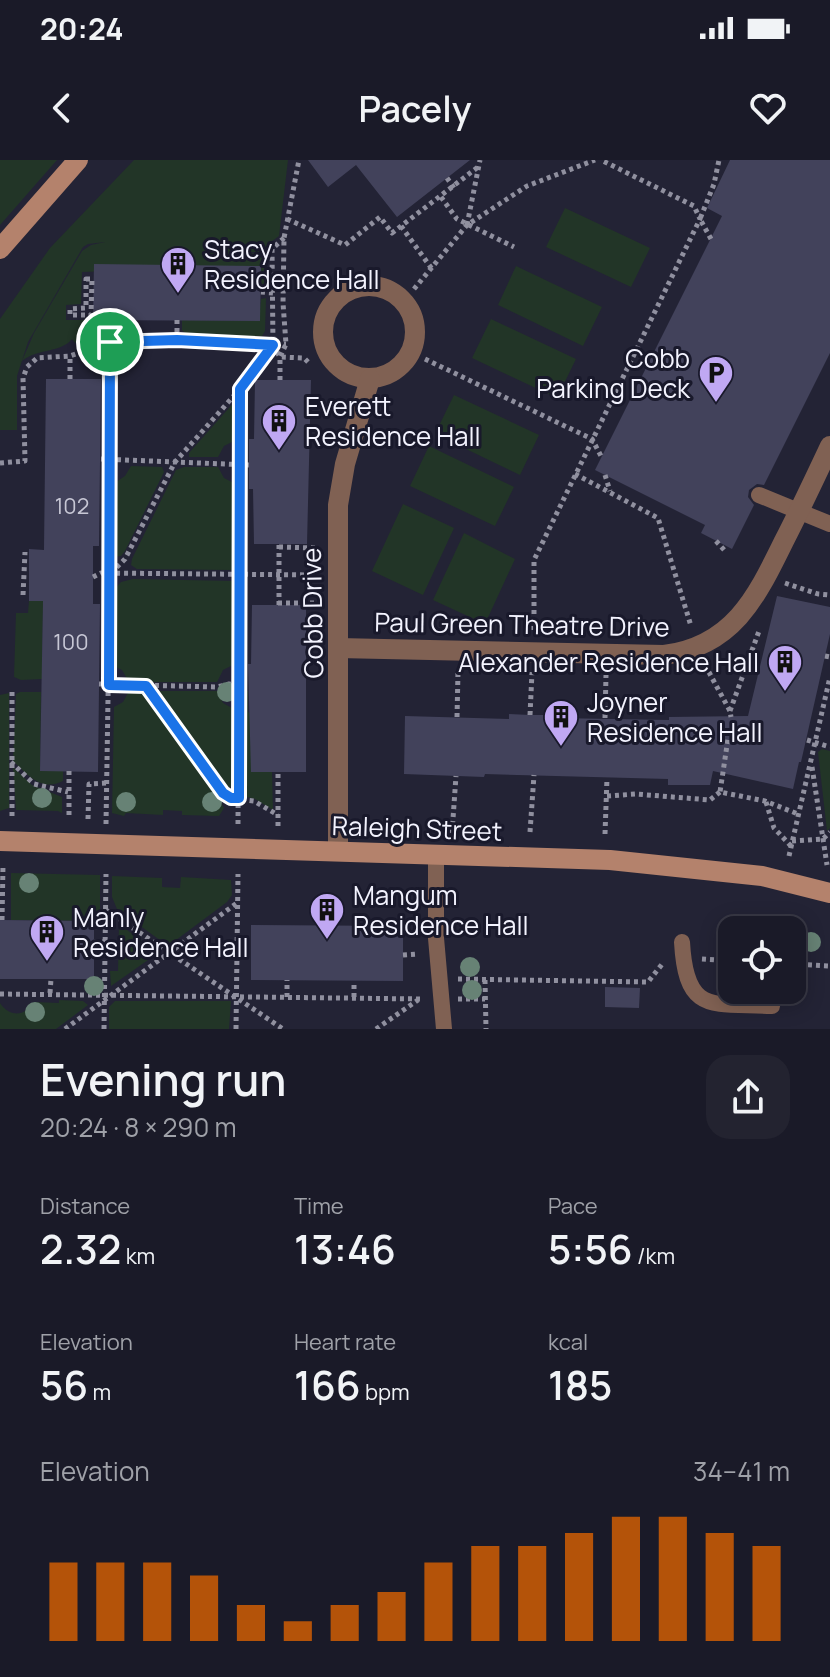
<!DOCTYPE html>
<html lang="en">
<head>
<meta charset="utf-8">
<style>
	:root { --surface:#1a1a28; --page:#232330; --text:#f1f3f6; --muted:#9fa1a8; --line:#383845; --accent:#b45309 }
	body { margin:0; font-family:Manrope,sans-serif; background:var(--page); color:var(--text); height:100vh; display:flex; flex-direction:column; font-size:30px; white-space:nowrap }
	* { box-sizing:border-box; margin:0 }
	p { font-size:26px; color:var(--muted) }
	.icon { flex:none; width:44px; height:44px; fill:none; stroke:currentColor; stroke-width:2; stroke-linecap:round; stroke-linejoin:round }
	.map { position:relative; height:869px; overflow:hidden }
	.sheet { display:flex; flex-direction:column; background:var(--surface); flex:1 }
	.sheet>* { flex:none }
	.fabs { position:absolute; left:718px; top:756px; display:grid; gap:16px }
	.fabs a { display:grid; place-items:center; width:88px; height:88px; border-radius:16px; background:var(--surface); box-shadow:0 4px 20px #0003,0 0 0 2px var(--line); font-size:40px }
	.pin { position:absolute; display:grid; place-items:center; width:68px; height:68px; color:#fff; margin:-34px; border:4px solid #fff; border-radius:50%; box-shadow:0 2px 8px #0007 }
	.round { display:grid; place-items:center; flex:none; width:84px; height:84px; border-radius:24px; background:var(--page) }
	.overview { display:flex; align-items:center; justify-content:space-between; height:136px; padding:0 40px }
	h1 { font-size:44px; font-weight:600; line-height:60px }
	.figures { display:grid; grid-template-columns:repeat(3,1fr); gap:12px; height:136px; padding:8px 40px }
	.figures div { display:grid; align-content:center }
	.figures b { font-size:40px; font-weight:600 }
	.figures small { font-size:22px; font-weight:400 }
	.figures p { font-size:22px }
	.chart { height:224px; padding:16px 40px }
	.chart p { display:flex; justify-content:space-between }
	.chart svg { width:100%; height:144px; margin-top:8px; stroke:var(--accent); stroke-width:6 }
	.status { display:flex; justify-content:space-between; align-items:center; height:56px; padding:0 40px; background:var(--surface); direction:ltr }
	.status svg { height:22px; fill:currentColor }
	header { display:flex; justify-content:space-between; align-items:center; height:104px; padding:0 40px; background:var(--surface); font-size:36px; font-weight:600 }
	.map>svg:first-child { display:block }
</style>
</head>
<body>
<div class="status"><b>20:24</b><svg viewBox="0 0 49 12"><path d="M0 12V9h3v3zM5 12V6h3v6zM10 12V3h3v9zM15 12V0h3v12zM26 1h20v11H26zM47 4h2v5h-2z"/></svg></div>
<header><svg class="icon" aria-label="back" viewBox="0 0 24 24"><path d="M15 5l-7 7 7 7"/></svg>Pacely<svg class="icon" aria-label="heart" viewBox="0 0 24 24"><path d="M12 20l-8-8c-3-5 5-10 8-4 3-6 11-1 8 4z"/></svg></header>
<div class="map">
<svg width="830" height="869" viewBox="0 0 830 869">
	<rect width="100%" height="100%" fill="#232335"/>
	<!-- green -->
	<g fill="#223527">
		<polygon points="0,0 57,0 0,65"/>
		<path d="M134,0H288L279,76L267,85V92H230L265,94L266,127H261V106L82,112L81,144L66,145V160H87L84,174L75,183L72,179C61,193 38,188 22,201L34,173L82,91L91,85L105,82L88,84L83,87L28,182L17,216V270H0V159L50,88Z"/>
		<polygon points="565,48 650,88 631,127 546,87"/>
		<polygon points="516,106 602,147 583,186 498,145"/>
		<polygon points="266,138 265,171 262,176 188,176 182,170 182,160 259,161 261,139"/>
		<polygon points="491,159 576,199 557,238 472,198"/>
		<polygon points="454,235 539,275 520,315 435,274"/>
		<polygon points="237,239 234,281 224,286 218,297 189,297 189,293"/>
		<polygon points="429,286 514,327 495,366 410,326"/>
		<polygon points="131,306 162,307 164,312 125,391 121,396 113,397 116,322 125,316"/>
		<polygon points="184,307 218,307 224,318 234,323 235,406 233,410 137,409 131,405 132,399 176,310"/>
		<polygon points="403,344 454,368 423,435 372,411"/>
		<polygon points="464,373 515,399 485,464 433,440"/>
		<polygon points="133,419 235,421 233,505 223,510 217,522 129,522 122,510 114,506 114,430 121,422"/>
		<polygon points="29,441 45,441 43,444 42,519 21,520 14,517 16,453 28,453"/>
		<polygon points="129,531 142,531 215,632 224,648 219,656 182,655 182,651 163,650 163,655 126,653 124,656 112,653 114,547 123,542"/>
		<polygon points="155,531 217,531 223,543 232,548 233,627 225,627"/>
		<polygon points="243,531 248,531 248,552 251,553 251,611 272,612 273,650 255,639 243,636"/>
		<path d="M20,532H41L40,611H63V621C41,632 28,615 13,601L16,534Z"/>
		<polygon points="9,533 9,648 0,651 0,535"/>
		<polygon points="822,589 830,591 830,668 827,671 818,592"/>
		<polygon points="13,607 32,625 62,637 62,653 58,651 16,650"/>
		<polygon points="11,713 100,715 100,768 94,768 94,761 11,760"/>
		<polygon points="112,716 162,718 162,727 180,728 181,717 231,720 232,735 227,742 168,786 117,749 112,737"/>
		<polygon points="119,764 158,793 111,826 110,811 118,811"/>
		<path d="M59,840L83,841L88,845L56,869H0V843C9,857 25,857 34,842L59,843Z"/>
		<polygon points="115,841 231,841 229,869 109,869 109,847"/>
	</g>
	<!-- building -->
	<g fill="#42425b">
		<polygon points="308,0 470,0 397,57 356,5 328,27"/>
		<polygon points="730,0 830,0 830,193 764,325 757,324 749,330 748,337 754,345 732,389 701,373 705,365 595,310 722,56 707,48"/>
		<polygon points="94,104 261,106 260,161 93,160"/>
		<polygon points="46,219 101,219 99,386 93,386 93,444 100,444 98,612 40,611 43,441 29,441 29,389 44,390"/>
		<polygon points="255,220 311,220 307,384 254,384 253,329 249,329 249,279 254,279"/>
		<polygon points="777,436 830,447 830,474 801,602 799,602 793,629 713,611 710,625 668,625 668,619 485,614 484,617 404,614 405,556 509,559 509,554 530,555 556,555 556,558 669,560 669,557 748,556"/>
		<polygon points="252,445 306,445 306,612 251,612 248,504 251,504"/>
		<polygon points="0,760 94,761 94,819 0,819"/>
		<polygon points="251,765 403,766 403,821 251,820"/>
		<polygon points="605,827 640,828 639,848 605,847"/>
	</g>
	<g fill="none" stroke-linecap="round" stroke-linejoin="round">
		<!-- path -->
		<g stroke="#90909f" stroke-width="5" stroke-dasharray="4 4" stroke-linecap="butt">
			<polyline points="447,18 454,28"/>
			<polyline points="441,37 457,59 514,87"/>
			<polyline points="287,59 345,85 380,57 392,73 478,7"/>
			<polyline points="467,65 480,0"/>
			<polyline points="401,66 432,109"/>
			<polyline points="284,78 272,89 273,185 280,197 304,198 308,202"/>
			<polyline points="711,79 700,59 714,24 719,0"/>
			<polygon points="86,119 92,119 91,155 70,155 70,149 86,148"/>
			<polyline points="414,129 467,65 527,26 595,0"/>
			<polyline points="261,132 273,133"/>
			<polyline points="177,180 177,160"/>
			<polyline points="88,188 91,155"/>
			<polyline points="425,199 592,279 601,296"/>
			<polyline points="70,219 70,196"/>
			<polyline points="280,220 280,197 286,184 283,143 284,78 299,0"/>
			<polyline points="101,299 249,305"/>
			<polyline points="0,303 25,301 23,218 27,207 37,198 70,196 110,182"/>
			<polyline points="575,314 658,358 691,466"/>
			<polyline points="605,315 610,331"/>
			<polyline points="716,381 726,392"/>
			<polyline points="279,387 316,388"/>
			<polyline points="111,413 125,399 175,302 240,229 273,185"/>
			<polyline points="93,417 101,413 316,415"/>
			<polyline points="785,423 818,434 830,435"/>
			<polyline points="23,435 25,392"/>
			<polyline points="278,443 315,443"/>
			<polyline points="279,445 279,384"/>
			<polyline points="534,470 534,400 700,59 694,46 601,0"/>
			<polyline points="825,496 830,497"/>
			<polyline points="705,505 730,551 731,557"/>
			<polyline points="99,524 217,527 229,524 248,527"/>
			<polyline points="146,526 223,633 231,638 254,641 278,655"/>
			<polyline points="730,551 759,471"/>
			<polyline points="530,555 532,512"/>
			<polyline points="457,557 458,512"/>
			<polyline points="605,558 606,515"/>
			<polyline points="729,572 720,632 765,641 798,654"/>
			<polyline points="807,580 830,587"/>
			<polyline points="11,602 34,624 68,632"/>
			<polyline points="812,607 827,705"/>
			<polyline points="69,611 69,659"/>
			<polyline points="607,636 636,634 710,640 720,632"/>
			<polyline points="766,642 774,668 791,686"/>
			<polyline points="12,656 12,532"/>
			<polyline points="88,659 89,624 107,623"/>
			<polyline points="106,664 110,413 110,182 177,180 286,184"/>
			<polyline points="238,664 240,229"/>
			<polyline points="278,666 278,612"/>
			<polyline points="530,672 534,615"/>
			<polyline points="452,673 456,616"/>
			<polyline points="605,674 607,618"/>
			<polyline points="792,681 823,679 830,672"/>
			<polyline points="789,696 830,517"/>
			<polyline points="106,750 283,869"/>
			<polyline points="2,760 3,705"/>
			<polyline points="94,782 105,782"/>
			<polyline points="403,795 417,794"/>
			<polyline points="702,799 732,801"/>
			<polyline points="792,804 830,806"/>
			<polyline points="458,819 648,822 663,803"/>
			<polyline points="485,820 486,869"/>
			<polyline points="50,833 51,819"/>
			<polyline points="0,834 423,839"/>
			<polyline points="287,837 287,820"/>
			<polyline points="354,837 354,821"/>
			<polyline points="458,839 485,839"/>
			<polyline points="65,869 237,743"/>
			<polyline points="104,869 106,714"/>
			<polyline points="236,869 238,714"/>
			<polyline points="376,869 418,840"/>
		</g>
		<!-- lane -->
		<g stroke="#806153" stroke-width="16">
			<polyline points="759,335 830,364"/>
			<polyline points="436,694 436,778 444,869"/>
			<path d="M682,782C686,855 712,843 772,846"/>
		</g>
		<!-- street -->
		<g stroke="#806153" stroke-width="20">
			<circle cx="369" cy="172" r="46"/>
			<path d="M338,488L664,495C733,486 756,438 784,381C800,350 815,318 830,286"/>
			<polyline points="338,691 338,345 345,304 370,219"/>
		</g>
		<!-- secondary -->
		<g stroke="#b4826c" stroke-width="20">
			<polyline points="0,89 78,0"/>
			<polyline points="0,681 610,700 762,716 830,733"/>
		</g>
	</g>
	<!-- trees -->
	<g fill="#678275">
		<circle cx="227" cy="532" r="10"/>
		<circle cx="42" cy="638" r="10"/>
		<circle cx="126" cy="642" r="10"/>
		<circle cx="212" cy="642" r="10"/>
		<circle cx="29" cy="723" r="10"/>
		<circle cx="811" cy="782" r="10"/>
		<circle cx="470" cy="807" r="10"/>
		<circle cx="94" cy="826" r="10"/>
		<circle cx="472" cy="830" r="10"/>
		<circle cx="35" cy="852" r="10"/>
	</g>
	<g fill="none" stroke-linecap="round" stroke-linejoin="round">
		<defs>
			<polygon id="route" points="177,180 273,185 240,229 239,638 231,638 223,633 146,526 109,525 110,182"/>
		</defs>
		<!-- route casing -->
		<use href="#route" stroke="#fff" stroke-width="16"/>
		<!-- route -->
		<use href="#route" stroke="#1a73e8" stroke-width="10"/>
	</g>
	<!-- icons -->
	<defs>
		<symbol id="building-pin" viewBox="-11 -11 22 30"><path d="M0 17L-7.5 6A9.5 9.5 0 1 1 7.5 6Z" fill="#c0a8f3" stroke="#19192b"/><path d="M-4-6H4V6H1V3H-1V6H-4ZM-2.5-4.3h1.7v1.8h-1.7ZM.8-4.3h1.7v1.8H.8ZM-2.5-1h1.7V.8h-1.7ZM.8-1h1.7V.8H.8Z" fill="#111"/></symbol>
		<symbol id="parking-pin" viewBox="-11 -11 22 30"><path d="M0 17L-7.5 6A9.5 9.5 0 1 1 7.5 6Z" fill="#c0a8f3" stroke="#19192b"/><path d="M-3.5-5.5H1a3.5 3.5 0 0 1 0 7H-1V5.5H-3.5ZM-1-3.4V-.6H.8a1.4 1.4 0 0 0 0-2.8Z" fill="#111"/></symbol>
	</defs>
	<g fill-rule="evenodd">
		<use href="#building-pin" x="158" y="84" width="40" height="54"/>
		<use href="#parking-pin" x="696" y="193" width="40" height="54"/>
		<use href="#building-pin" x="259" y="241" width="40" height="54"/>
		<use href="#building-pin" x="765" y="482" width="40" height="54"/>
		<use href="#building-pin" x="541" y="537" width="40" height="54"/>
		<use href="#building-pin" x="307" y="730" width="40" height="54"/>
		<use href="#building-pin" x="27" y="752" width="40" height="54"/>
	</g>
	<g text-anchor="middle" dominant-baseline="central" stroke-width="6" stroke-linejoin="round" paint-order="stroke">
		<!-- number labels -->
		<g font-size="22" fill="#c7c7d5">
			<text x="72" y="346">102</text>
			<text x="71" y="482">100</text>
		</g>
		<!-- poi labels -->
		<g font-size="26" fill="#f3f3fe" stroke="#19192b" text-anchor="start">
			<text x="204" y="89">Stacy<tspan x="204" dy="30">Residence Hall</tspan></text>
			<text x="690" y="198" text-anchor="end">Cobb<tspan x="690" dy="30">Parking Deck</tspan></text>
			<text x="305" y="246">Everett<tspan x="305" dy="30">Residence Hall</tspan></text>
			<text x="759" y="502" text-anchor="end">Alexander Residence Hall</text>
			<text x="587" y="542">Joyner<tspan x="587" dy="30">Residence Hall</tspan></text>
			<text x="353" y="735">Mangum<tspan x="353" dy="30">Residence Hall</tspan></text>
			<text x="73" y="757">Manly<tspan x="73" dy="30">Residence Hall</tspan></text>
		</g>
		<!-- street labels -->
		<g font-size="26" fill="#f3f3fe" stroke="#19192b">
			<text transform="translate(312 453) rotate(-91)">Cobb Drive</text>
			<text transform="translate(522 464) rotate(1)">Paul Green Theatre Drive</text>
			<text transform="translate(417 668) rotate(2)">Raleigh Street</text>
		</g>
	</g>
</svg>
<div class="fabs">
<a><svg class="icon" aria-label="locate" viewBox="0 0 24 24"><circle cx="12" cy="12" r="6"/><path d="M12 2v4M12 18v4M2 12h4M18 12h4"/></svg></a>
</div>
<div class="pin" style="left:110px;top:182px;background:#1e9e55"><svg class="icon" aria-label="arrive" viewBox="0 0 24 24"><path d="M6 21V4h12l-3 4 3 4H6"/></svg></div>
</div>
<section class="sheet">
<div class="overview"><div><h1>Evening run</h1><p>20:24 · 8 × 290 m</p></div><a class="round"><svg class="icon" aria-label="share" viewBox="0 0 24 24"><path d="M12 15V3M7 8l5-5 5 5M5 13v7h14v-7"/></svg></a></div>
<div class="figures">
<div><p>Distance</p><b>2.32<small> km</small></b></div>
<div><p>Time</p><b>13:46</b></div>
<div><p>Pace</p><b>5:56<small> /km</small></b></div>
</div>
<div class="figures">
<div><p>Elevation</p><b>56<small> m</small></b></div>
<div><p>Heart rate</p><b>166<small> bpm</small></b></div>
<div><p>kcal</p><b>185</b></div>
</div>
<div class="chart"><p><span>Elevation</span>34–41 m</p>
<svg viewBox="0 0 160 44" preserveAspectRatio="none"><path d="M5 44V20M15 44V20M25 44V20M35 44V24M45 44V33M55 44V38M65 44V33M75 44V29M85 44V20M95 44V15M105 44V15M115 44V11M125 44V6M135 44V6M145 44V11M155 44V15"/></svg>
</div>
</section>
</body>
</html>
